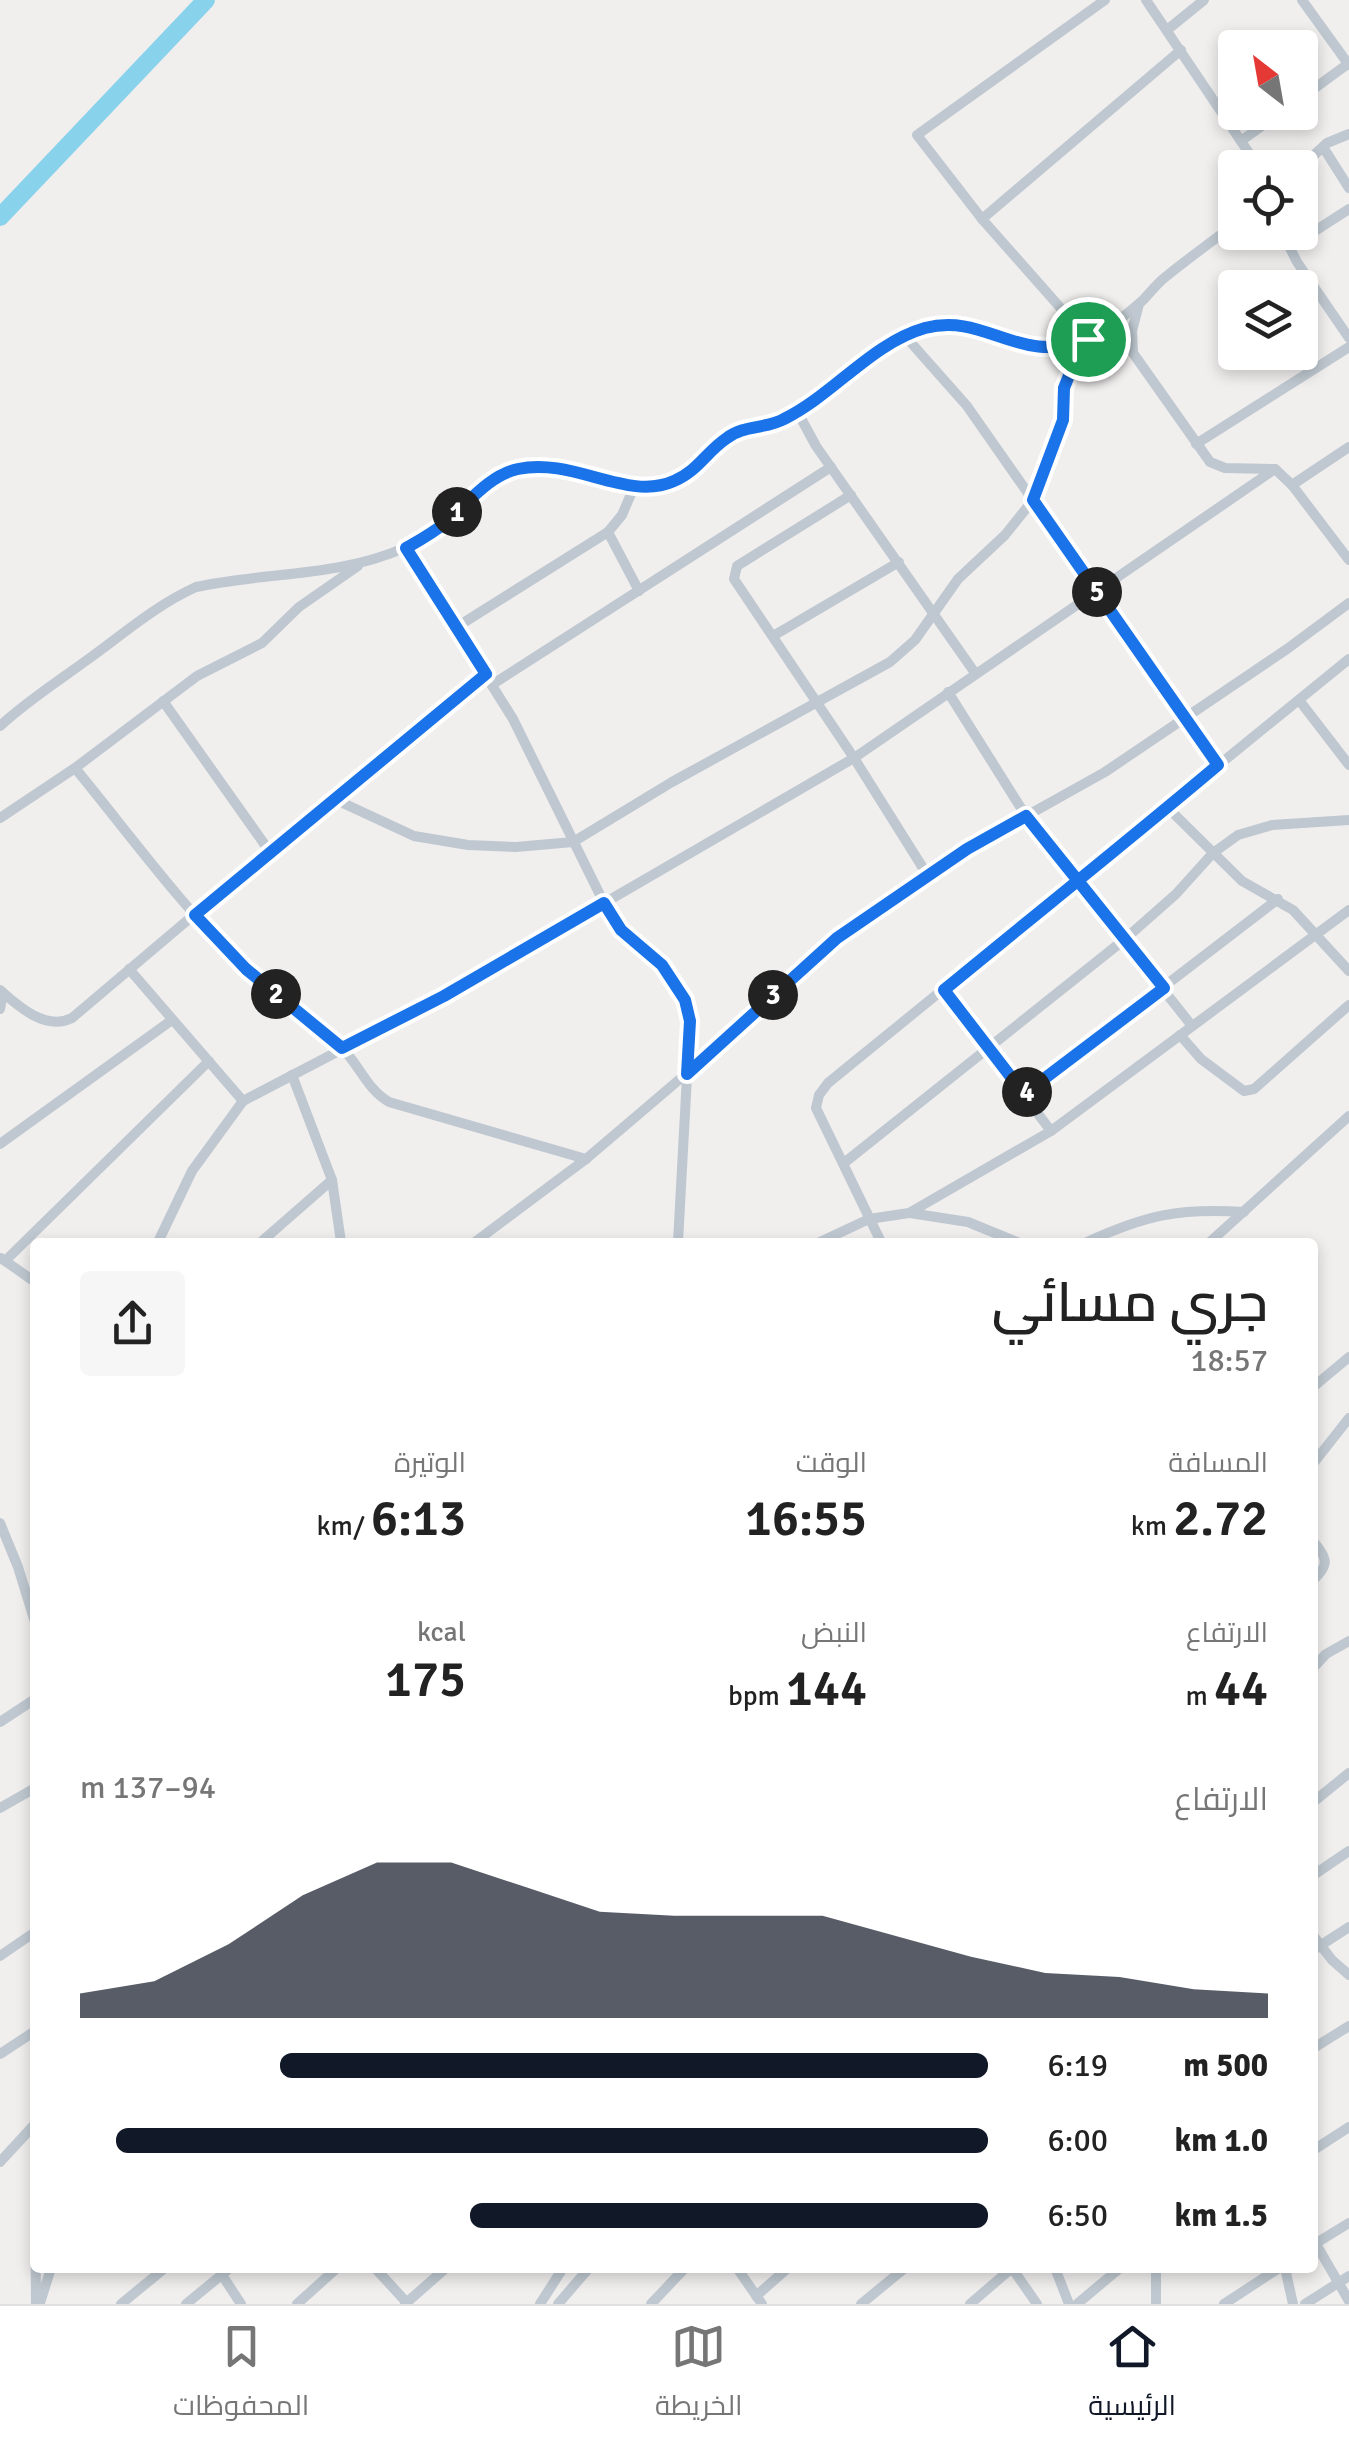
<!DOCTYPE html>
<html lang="ar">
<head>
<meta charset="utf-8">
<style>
	:root { --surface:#fff; --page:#f6f6f6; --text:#222; --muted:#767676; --line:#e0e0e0; --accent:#111827 }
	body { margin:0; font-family:Signika,Cairo,sans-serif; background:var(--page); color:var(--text); direction:rtl; height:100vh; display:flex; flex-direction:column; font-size:38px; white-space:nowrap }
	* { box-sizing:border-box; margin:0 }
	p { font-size:32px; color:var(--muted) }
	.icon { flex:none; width:55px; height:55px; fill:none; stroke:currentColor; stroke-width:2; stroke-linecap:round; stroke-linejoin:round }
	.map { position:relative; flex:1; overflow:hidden; direction:ltr }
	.drawer { position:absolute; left:30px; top:1238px; width:1288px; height:1035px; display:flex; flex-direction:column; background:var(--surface); border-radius:10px; box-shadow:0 5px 15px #0003; direction:rtl }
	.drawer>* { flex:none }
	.needle { width:65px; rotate:329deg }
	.tools { position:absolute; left:1218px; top:30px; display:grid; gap:20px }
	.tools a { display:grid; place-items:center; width:100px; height:100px; border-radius:10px; background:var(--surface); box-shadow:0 5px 15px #0003; font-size:50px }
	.pin { position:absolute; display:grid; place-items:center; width:85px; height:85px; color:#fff; margin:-42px; border:5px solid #fff; border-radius:50%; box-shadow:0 2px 10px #0007 }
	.km { position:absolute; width:50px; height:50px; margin:-25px; border-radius:50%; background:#222; color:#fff; font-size:28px; line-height:50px; text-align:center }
	.round { display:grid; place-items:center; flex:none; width:105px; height:105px; border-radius:10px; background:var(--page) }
	.overview { display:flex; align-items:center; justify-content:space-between; height:170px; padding:0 50px }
	h1 { font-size:55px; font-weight:600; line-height:75px }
	.figures { display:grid; grid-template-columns:repeat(3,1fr); gap:15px; height:170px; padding:10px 50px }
	.figures div { display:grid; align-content:center }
	.figures b { font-size:50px; font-weight:600 }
	.figures small { font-size:28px; font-weight:400 }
	.figures p { font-size:28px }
	.chart { height:280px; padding:20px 50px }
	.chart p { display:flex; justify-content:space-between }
	.chart svg { width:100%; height:180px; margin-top:10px; fill:var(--accent); opacity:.7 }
	ul { padding:0 50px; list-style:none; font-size:32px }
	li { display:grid; grid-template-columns:160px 120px 1fr; align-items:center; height:75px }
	li i { height:25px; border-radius:12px; background:var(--accent) }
	.tab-bar { display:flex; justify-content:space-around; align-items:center; height:140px; border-top:2px solid var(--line); background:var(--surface); font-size:28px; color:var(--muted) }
	.tab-bar a { display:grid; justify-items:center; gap:5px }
	.tab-bar .selected { color:var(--accent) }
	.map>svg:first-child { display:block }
</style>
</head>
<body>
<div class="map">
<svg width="1349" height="2304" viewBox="0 0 1349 2304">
	<rect width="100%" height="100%" fill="#f1eeee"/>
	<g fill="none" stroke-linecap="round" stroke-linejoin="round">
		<!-- river -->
		<polyline stroke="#89d2ec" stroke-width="18" points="0,217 206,0"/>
		<!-- minor -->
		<g stroke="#bfc8d0" stroke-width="10">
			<polyline points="1146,0 1259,168"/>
			<polyline points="1302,0 1349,65"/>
			<polyline points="1167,30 1204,0"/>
			<polyline points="1300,99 1349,63"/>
			<polyline points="1241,141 1281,112"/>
			<polyline points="1323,147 1349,188"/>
			<polyline points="1300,168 1327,143 1349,134"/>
			<polyline points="982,219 1181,50"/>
			<polyline points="1282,232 1297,262 1349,338"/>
			<polyline points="1290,247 1349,209"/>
			<polyline points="1139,304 1132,331 1133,353 1210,462 1225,468 1275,469 1292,485 1349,447"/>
			<polyline points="905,336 967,406 1218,765"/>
			<polyline points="1088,339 982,219 917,135 1105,0"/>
			<polyline points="797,411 816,446 975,673"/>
			<polyline points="1196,444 1349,347"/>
			<polyline points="1292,485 1349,560"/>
			<polyline points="851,495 737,566 734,579 854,758 928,876"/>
			<polyline points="608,532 639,591"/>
			<path d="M406,548L513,719L604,903C610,912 615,923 622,931C655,968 677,966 690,1021L678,1242"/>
			<polyline points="455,628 608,532 622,515 634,487"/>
			<polyline points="773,636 899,562"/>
			<polyline points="493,684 831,467"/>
			<polyline points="948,692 1026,816 1192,1026"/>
			<polyline points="1299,700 1349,765"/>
			<polyline points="163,701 270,852"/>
			<path d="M0,726C27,701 57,682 87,660C122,635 156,605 196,587C265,572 339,577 404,548C445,531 476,481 514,469C570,453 623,504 677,480C699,470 708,449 728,437C745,426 767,428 785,419C833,394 872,344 925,329C965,317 996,342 1035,348C1075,354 1113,327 1142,301C1149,294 1155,286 1163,279C1186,260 1211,242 1235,224"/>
			<path d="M75,768C130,835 182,907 244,967C273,996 308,1019 339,1045C359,1063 366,1089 389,1102L586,1159"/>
			<polyline points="332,798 414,836 468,845 516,847 573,842 672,782 890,662 915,640 958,579 1005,535 1033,500 1063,420 1064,389 1074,363 1096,338"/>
			<polyline points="1168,808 1242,881 1293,910 1349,971"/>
			<polyline points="0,818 75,768 197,676 262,643 299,607 358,566"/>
			<polyline points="129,969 243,1101 444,996 854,758 1275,469"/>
			<path d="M0,990C19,1007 46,1031 72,1018L332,798L486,674"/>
			<polyline points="944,990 1051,1131"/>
			<polyline points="0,1009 3,993"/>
			<polyline points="1180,1035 1201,1059 1244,1091 1254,1089 1349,1005"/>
			<polyline points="292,1075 332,1180 341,1242"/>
			<polyline points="1024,1094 1278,899"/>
			<polyline points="0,1144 172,1020"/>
			<polyline points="844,1163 1125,939 1176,894 1213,853 1238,835 1272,825 1349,820"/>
			<polyline points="910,1213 968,1222 1017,1242"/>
			<polyline points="158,1242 192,1171 243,1101"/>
			<polyline points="261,1242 332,1180"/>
			<polyline points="475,1242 586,1159 687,1073 837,938 967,849 1105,772 1287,649 1349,603"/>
			<polyline points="820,1242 869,1219 909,1213 1051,1131 1349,910"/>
			<polyline points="881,1242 816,1108 819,1095 828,1083 1349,659"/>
			<path d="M1087,1242C1146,1215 1178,1208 1244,1212"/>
			<polyline points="1210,1242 1349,1116"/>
			<polyline points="1,1258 35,1282"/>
			<polyline points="5,1261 209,1061"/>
			<polyline points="1312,1388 1349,1357"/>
			<polyline points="1312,1465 1349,1418"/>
			<polyline points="0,1523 18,1567 35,1622"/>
			<path d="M1312,1540C1328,1558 1330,1565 1312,1581"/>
			<polyline points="1312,1669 1326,1654 1349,1641"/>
			<polyline points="0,1722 35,1699"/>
			<polyline points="1312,1803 1349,1773"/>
			<polyline points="0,1808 35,1788"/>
			<polyline points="1312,1876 1349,1851"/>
			<polyline points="1312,1934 1332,1960 1349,1975"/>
			<polyline points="1312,1951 1349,1927"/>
			<polyline points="0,1956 35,1932"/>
			<polyline points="1312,2049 1349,2026"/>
			<polyline points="0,2054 35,2031"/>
			<polyline points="1312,2151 1349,2127"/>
			<polyline points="0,2162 35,2124"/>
			<polyline points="35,2177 36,2304"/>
			<polyline points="1316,2244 1349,2301"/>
			<polyline points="1313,2245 1349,2223"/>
			<polyline points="375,2268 408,2304"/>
			<polyline points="737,2268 762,2304"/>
			<polyline points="1012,2268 1037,2304"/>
			<polyline points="1055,2268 1069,2304"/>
			<polyline points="1156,2268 1156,2304"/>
			<polyline points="1285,2268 1293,2304"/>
			<polyline points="222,2275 241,2304"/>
			<polyline points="756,2296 788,2268"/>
			<polyline points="40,2303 51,2268"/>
			<polyline points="121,2304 165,2268"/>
			<polyline points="186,2304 230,2268"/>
			<polyline points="297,2304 337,2268"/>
			<polyline points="405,2304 446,2268"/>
			<polyline points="540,2304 563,2268"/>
			<polyline points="558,2304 589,2268"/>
			<polyline points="651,2304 685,2268"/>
			<polyline points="861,2304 905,2268"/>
			<polyline points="970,2304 1012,2268"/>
			<polyline points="1077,2304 1120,2268"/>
			<polyline points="1224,2304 1279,2268"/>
			<polyline points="1305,2304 1349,2276"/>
		</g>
	</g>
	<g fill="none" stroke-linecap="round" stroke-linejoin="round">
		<defs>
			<path id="route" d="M1088,339C1018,367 987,312 925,328C872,343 833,395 784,419C766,429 743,425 727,438C707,451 698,471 674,481C627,502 574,457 518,469C489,475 467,504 445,523C433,533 420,540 406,548L486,674L195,915L246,969L342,1048L444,996L604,903L621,930L662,965L685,1000L690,1021L687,1074L837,938L967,849L1026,816L1164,988L1024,1094L944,990C1035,915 1128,841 1218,765L1033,500L1063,420L1064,388L1074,363L1100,332L1088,339"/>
		</defs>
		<!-- route casing -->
		<use href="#route" stroke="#fff" stroke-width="20"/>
		<!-- route -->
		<use href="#route" stroke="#1a73e8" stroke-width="12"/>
	</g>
</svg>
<div class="tools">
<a><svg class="needle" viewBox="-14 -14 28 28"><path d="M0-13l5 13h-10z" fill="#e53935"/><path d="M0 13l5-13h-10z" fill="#767676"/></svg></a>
<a><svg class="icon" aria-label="locate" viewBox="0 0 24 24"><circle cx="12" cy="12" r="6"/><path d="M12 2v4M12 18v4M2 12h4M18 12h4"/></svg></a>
<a><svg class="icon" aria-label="layers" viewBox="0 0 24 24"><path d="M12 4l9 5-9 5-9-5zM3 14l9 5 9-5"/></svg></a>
</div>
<div class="pin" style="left:1088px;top:339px;background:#1e9e55"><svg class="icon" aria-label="arrive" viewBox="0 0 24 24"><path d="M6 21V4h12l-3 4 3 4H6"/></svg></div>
<b class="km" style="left:457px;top:512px">1</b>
<b class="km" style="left:276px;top:994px">2</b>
<b class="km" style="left:773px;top:995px">3</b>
<b class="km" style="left:1027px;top:1092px">4</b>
<b class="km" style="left:1097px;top:592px">5</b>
<section class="drawer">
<div class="overview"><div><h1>جري مسائي</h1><p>18:57</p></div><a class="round"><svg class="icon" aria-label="share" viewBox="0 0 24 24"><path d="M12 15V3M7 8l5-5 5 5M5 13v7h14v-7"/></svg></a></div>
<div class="figures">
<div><p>المسافة</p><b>2.72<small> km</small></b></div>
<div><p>الوقت</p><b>16:55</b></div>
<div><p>الوتيرة</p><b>6:13<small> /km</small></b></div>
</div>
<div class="figures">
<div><p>الارتفاع</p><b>44<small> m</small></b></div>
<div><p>النبض</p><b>144<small> bpm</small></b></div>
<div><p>kcal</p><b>175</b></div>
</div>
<div class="chart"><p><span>الارتفاع</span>94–137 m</p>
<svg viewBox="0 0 160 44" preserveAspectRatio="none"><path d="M0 44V38L10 35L20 26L30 14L40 6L50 6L60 12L70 18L80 19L90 19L100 19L110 24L120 29L130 33L140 34L150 37L160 38V44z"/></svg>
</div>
<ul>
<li><b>500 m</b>6:19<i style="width:78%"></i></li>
<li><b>1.0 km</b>6:00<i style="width:96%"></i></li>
<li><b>1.5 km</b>6:50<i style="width:57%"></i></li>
</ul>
</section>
</div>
<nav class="tab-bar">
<a class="selected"><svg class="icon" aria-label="home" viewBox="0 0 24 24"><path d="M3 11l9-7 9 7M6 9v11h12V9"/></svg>الرئيسية</a>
<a><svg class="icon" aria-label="map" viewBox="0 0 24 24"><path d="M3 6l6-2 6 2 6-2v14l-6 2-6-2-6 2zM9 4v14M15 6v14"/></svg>الخريطة</a>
<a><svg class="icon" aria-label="saved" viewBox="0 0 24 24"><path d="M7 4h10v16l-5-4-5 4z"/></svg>المحفوظات</a>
</nav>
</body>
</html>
